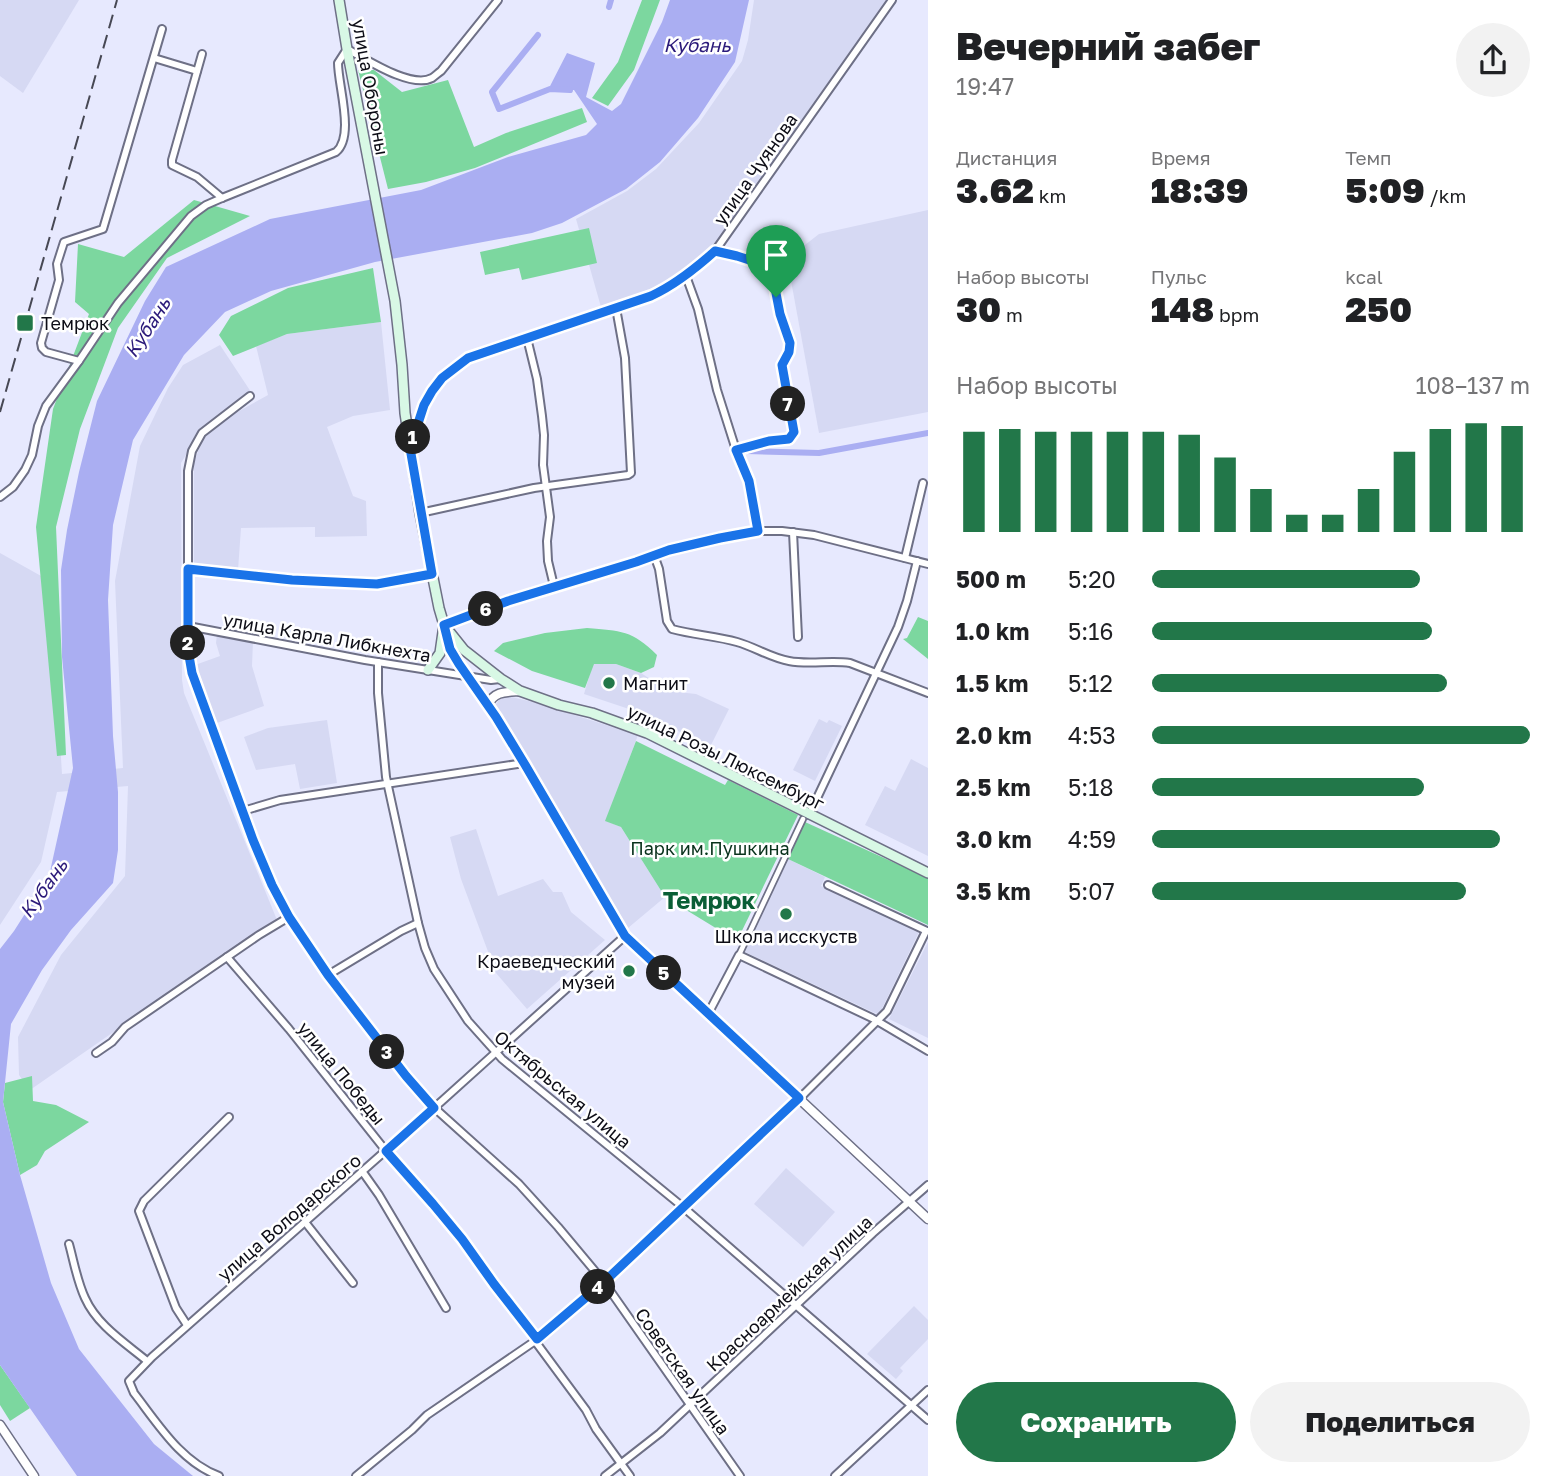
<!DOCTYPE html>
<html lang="ru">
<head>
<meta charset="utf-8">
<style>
	:root { --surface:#fff; --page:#f2f2f2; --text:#202124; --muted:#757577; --accent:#227749 }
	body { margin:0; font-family:"Golos Text",sans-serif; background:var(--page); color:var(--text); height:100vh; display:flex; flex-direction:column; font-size:26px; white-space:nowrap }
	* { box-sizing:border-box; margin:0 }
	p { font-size:23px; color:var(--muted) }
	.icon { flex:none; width:38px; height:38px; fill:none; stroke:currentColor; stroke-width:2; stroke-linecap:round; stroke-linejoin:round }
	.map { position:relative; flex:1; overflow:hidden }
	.sheet { display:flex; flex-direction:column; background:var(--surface); width:630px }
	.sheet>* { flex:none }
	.pin { position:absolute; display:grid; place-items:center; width:60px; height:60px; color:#fff; margin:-72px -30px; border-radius:50% 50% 50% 0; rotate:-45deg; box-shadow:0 0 7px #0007 }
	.pin .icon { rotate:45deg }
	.km { position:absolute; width:35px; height:35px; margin:-18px; border-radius:50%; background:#222; color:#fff; font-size:19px; line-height:35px; text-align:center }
	.round { display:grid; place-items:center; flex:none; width:74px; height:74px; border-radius:37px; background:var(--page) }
	.head { display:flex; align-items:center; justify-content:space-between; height:119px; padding:0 28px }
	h1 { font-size:38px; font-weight:800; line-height:52px }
	.stats { display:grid; grid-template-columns:repeat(3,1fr); gap:10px; height:119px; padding:7px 28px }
	.stats div { display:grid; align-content:center }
	.stats b { font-size:35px; font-weight:800 }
	.stats small { font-size:19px; font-weight:400 }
	.stats p { font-size:19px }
	.chart { height:196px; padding:14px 28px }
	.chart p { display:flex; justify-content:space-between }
	.chart svg { width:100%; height:126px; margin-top:7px; stroke:var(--accent); stroke-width:6 }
	.cta { display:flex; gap:14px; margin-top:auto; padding:14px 28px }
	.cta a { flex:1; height:80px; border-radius:42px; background:var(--accent); color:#fff; font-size:28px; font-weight:800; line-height:80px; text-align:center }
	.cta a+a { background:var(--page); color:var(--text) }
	ul { padding:0 28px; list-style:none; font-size:23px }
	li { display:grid; grid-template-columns:112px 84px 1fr; align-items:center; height:52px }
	li i { height:18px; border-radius:9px; background:var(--accent) }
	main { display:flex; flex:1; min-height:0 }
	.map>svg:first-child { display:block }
</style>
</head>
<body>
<main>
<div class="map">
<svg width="928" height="1476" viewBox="0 0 928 1476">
	<rect width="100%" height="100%" fill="#e7e9fe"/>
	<!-- built -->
	<g fill="#d6d9f3">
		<polygon points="0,0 79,0 23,93 0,76"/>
		<polygon points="754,0 887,0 726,226 719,241 693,267 677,277 652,290 601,307 576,219 627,191 656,169 699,123 742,61 748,40"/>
		<polygon points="928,210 928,412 819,433 787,259 819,234"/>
		<polygon points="381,322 390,410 353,416 327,427 353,496 366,501 367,536 315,537 315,527 241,528 238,570 194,566 194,463 201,443 211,429 223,420 268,395 256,346 287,334"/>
		<polygon points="220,345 251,392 201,430 181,463 182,680 184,693 277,920 223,956 30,1090 19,1075 18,1037 61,955 125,876 128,786 57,792 41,862 0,925 0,553 50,581 62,774 123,768 115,581 140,446 168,388 183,365"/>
		<polygon points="217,634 253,641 252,666 264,706 217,723 195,665 220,656 216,643"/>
		<polygon points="593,664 616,664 641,673 668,691 696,694 729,709 710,747 644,714 584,694"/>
		<polygon points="502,695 533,702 638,735 606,821 621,827 665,897 628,928 495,706"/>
		<polygon points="819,719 827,723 829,720 842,726 815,781 793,770"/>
		<polygon points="327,720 337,783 300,789 295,764 256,770 244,737 268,728"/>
		<polygon points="911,759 928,768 928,856 865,825 885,786 895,791"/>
		<polygon points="476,829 498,896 543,879 553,892 562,892 571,912 605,940 527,1009 496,973 461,879 450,837"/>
		<polygon points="788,859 825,877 821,886 919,932 879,1015 745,952"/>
		<polygon points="928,942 928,1038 889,1019"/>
		<polygon points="786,1168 835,1212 803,1247 754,1204"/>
		<polygon points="914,1306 928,1320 928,1339 900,1368 903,1371 896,1379 867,1354"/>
	</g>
	<!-- green -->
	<g fill="#7cd79f">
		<polygon points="642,0 660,0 634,70 608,106 592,98 618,62"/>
		<polygon points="358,70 374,70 402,92 448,80 474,147 506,133 582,108 587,122 475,168 426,182 388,189"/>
		<polygon points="194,200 250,216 167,258 118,328 80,429 56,527 66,755 57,756 36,527 53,409 89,314 75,302 78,244 124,257"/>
		<polygon points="589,228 597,263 522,280 519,268 485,275 480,252"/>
		<polygon points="373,268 381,322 287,334 233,356 219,335 231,316 288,288"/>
		<polygon points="918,617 928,621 928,659 903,639 907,638"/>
		<path d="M587,628C621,631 632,630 657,655L654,667L641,673L616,664H594L585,688L532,671L494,651L503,643L545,633Z"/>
		<polygon points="636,741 725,785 728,780 798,815 737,941 665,897 621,827 605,821"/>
		<polygon points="805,822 928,878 928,925 788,859"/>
		<polygon points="32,1076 33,1101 56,1105 89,1122 45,1151 37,1165 20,1175 3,1102 5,1083"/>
		<polygon points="0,1365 30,1408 10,1421 0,1405"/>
	</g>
	<!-- water -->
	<polygon fill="#aaaef2" points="670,0 749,0 735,62 698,118 660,162 626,189 562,223 532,233 375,262 271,291 225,312 184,355 133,440 113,525 108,600 113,736 118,792 118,850 113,883 71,930 42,970 11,1024 3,1102 20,1175 51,1283 79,1349 154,1444 193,1476 77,1476 0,1365 0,949 14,931 49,876 73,768 62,657 61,570 67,530 79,472 97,401 145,301 166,267 270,219 421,190 508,157 586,135 597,124 574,90 548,90 567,53 595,63 586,97 612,111 621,104 662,22"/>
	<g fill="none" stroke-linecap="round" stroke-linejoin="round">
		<!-- canal -->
		<g stroke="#aaaef2" stroke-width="6">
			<polyline points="609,7 611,0"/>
			<polyline points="538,35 492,92 499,109 550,89 570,90"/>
			<polyline points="747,451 819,453 928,433"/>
		</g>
		<defs>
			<polyline id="pedestrian" points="739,955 803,819"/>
			<g id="minor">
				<polyline points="202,54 172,160 172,165 197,177 222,198"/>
				<polyline points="154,58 197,71"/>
				<path d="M715,251L737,255L771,267L780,314L791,348C789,353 784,357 783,362C779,377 801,431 791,438C788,440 783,440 780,440C765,442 751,446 736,450"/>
				<polyline points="686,276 698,309 717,390 736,450 749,481 758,531"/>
				<polyline points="527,338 537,379 542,416 544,435 543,465 550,517 547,541 548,561 554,586"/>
				<polyline points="79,361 46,352 42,348 41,343 59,280 57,264 64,242 103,229 162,29"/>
				<polyline points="250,396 202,433 192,451 188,471 188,650 193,673 253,840 272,885 289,917 328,975 429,1103 519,1184 558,1227 604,1282 740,1476"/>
				<path d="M411,442L418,421L432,391L442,378L468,358L651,296C675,285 695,269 715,251L892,0"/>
				<path d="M0,497L13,487L25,470L32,455L38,426L46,406L79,361L118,303L191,216L206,205L222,198L336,152C355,136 338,86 338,63L347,49C366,59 411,89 432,78C435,76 438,73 441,71L498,0"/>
				<polyline points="420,513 534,488 628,475 631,473 625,358 616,308"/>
				<polyline points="793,532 798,637"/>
				<path d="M654,555L659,569L667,621L672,629C694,635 716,636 737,642C755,647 771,658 789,661C809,665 830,660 850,663L928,693"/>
				<polyline points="905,558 923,483"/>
				<polyline points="188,569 292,580 377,584 431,574"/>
				<polyline points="444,625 508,601 636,562 669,550 720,538 758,531 782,531 814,535 928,564"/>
				<polyline points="188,626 365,660 491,680 500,679"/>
				<polyline points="378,662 378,693 386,777 418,923 425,948 434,969 468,1021 502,1059 683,1207 928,1420"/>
				<polyline points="243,811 280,800 524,763"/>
				<polyline points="809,815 898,627 907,601 917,561"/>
				<polyline points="828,885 927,931"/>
				<polyline points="227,957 289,1029 386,1151 434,1204 537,1339"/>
				<polyline points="328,975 401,931 418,923"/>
				<polyline points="708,1014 739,955 872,1018 928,1051"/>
				<polyline points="96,1053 112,1042 125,1027 259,935 289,917"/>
				<polyline points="362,1171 379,1195 446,1308"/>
				<polyline points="305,1222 353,1283"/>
				<path d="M69,1244C74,1262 77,1281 85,1298C97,1325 124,1342 147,1361"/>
				<polyline points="187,1325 176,1308 139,1211 144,1201 229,1117"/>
				<polyline points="535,1341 586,1410 596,1429 630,1476"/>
				<path d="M219,1476C181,1462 158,1424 134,1393L129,1381L152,1357L443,1100L625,936"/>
				<polyline points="356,1476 412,1430 427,1415 535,1341 573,1310 805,1093 887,1011 926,931"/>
				<polyline points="605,1476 660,1433 873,1233 928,1185"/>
				<polyline points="835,1476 928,1390"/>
			</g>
			<g id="tertiary">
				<polyline points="445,628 450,649 459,664 496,717 524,763 625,936 928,1219"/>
				<path d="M488,705C494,691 506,692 520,691"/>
				<polyline points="0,1425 34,1476"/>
			</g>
			<g id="secondary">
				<polyline points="339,0 347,49 395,301 402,365 405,413 420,513 439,608 444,625 464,650 501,679 520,691 559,705 592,713 647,733 928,873"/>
				<polyline points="428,670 440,653 444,625"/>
			</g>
		</defs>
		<!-- pedestrian casing -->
		<use href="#pedestrian" stroke="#6e7086" stroke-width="8"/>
		<!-- minor casing -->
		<use href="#minor" stroke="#6e7086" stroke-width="10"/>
		<!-- tertiary casing -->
		<use href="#tertiary" stroke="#6e7086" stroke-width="11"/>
		<!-- secondary casing -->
		<use href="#secondary" stroke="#6e7086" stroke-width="12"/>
		<!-- pedestrian -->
		<use href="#pedestrian" stroke="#fff" stroke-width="4.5"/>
		<!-- minor -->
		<use href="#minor" stroke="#fff" stroke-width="6"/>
		<!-- tertiary -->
		<use href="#tertiary" stroke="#fff" stroke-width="8"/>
		<!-- secondary -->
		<use href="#secondary" stroke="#d8f8e5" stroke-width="9"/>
		<!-- rail -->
		<polyline stroke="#474854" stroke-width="2" stroke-dasharray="14 7" stroke-linecap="butt" points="0,412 117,0"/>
	</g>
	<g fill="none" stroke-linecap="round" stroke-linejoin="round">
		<defs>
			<path id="route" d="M715,251L737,256L771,267L780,314L790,343L789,352L782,365L794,432L789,439L769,441L736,450L749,481L758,531L720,538L669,550L636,562L508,601L444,625L450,649L459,664L496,717L524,763L625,936L799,1098L604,1282L537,1339L494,1284L462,1239L433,1204L386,1151L434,1108L406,1076L328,975L289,917L272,885L253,840L192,673L188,650V569L292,580L377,584L432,574L410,448L424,405L432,391L442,378L468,358L651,296C675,285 695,269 715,251Z"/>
		</defs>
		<!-- route casing -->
		<use href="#route" stroke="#fff" stroke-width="14"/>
		<!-- route -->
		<use href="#route" stroke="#1a73e8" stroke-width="9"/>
	</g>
	<!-- markers -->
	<g fill="#227749" stroke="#fff" stroke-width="2.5">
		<rect x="16" y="314" width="18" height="18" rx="3.5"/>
		<circle cx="609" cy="683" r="7"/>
		<circle cx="786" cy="914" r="7"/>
		<circle cx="629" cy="971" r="7"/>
	</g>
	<g text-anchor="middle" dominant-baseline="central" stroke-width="5" stroke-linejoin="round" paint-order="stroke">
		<!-- street labels -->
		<g font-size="18" fill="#0d0d16" stroke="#fff">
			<text transform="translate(371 87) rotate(80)">улица Обороны</text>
			<text transform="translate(755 169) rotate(-55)">улица Чуянова</text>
			<text transform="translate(327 637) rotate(10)">улица Карла Либкнехта</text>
			<text transform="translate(726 757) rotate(26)">улица Розы Люксембург</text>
			<text transform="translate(342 1073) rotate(51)">улица Победы</text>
			<text transform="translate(563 1089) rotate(40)">Октябрьская улица</text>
			<text transform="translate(289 1217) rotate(-41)">улица Володарского</text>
			<text transform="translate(789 1293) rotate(-43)">Красноармейская улица</text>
			<text transform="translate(683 1371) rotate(55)">Советская улица</text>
		</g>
		<!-- poi labels -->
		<g font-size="18" fill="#0d0d16" stroke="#fff" text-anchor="start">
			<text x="41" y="323">Темрюк</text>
			<text x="623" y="683">Магнит</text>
			<text x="786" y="936" text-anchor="middle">Школа исскуств</text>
			<text x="615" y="961" text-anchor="end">Краеведческий<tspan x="615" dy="21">музей</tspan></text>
		</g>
		<!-- park labels -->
		<g font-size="18" fill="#09321c" stroke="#fff">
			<text x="710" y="848">Парк им.Пушкина</text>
		</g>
		<!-- water labels -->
		<g font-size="19" font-style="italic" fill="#2b1a7a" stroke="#fff">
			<text x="697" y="44">Кубань</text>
			<text transform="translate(147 327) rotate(-57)">Кубань</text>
			<text transform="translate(43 888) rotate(-54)">Кубань</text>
		</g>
		<!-- district labels -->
		<g font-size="24" font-weight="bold" fill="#0a5e36" stroke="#fff">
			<text x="709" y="899">Темрюк</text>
		</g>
	</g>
</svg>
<div class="pin" style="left:776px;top:297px;background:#1e9e55"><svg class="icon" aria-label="arrive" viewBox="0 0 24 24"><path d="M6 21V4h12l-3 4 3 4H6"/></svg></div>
<b class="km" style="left:413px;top:437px">1</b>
<b class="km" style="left:188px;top:643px">2</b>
<b class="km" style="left:387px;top:1052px">3</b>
<b class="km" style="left:598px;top:1287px">4</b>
<b class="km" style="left:664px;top:973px">5</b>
<b class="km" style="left:486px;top:609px">6</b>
<b class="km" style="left:788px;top:404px">7</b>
</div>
<section class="sheet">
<div class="head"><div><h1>Вечерний забег</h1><p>19:47</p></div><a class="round"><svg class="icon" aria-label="share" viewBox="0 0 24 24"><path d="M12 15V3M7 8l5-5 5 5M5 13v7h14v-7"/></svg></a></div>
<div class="stats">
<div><p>Дистанция</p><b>3.62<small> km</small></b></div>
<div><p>Время</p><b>18:39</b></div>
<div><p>Темп</p><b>5:09<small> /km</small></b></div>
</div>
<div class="stats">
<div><p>Набор высоты</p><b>30<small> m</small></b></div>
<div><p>Пульс</p><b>148<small> bpm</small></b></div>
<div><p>kcal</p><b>250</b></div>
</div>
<div class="chart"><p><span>Набор высоты</span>108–137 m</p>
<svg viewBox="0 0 160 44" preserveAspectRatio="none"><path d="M5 44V9M15 44V8M25 44V9M35 44V9M45 44V9M55 44V9M65 44V10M75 44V18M85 44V29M95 44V38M105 44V38M115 44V29M125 44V16M135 44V8M145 44V6M155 44V7"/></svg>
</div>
<ul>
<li><b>500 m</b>5:20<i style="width:71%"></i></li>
<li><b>1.0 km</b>5:16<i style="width:74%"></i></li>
<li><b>1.5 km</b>5:12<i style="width:78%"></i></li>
<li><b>2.0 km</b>4:53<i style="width:100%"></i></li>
<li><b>2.5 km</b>5:18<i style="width:72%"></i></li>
<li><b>3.0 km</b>4:59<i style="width:92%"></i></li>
<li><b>3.5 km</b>5:07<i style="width:83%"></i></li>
</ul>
<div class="cta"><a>Сохранить</a><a>Поделиться</a></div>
</section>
</main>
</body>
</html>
